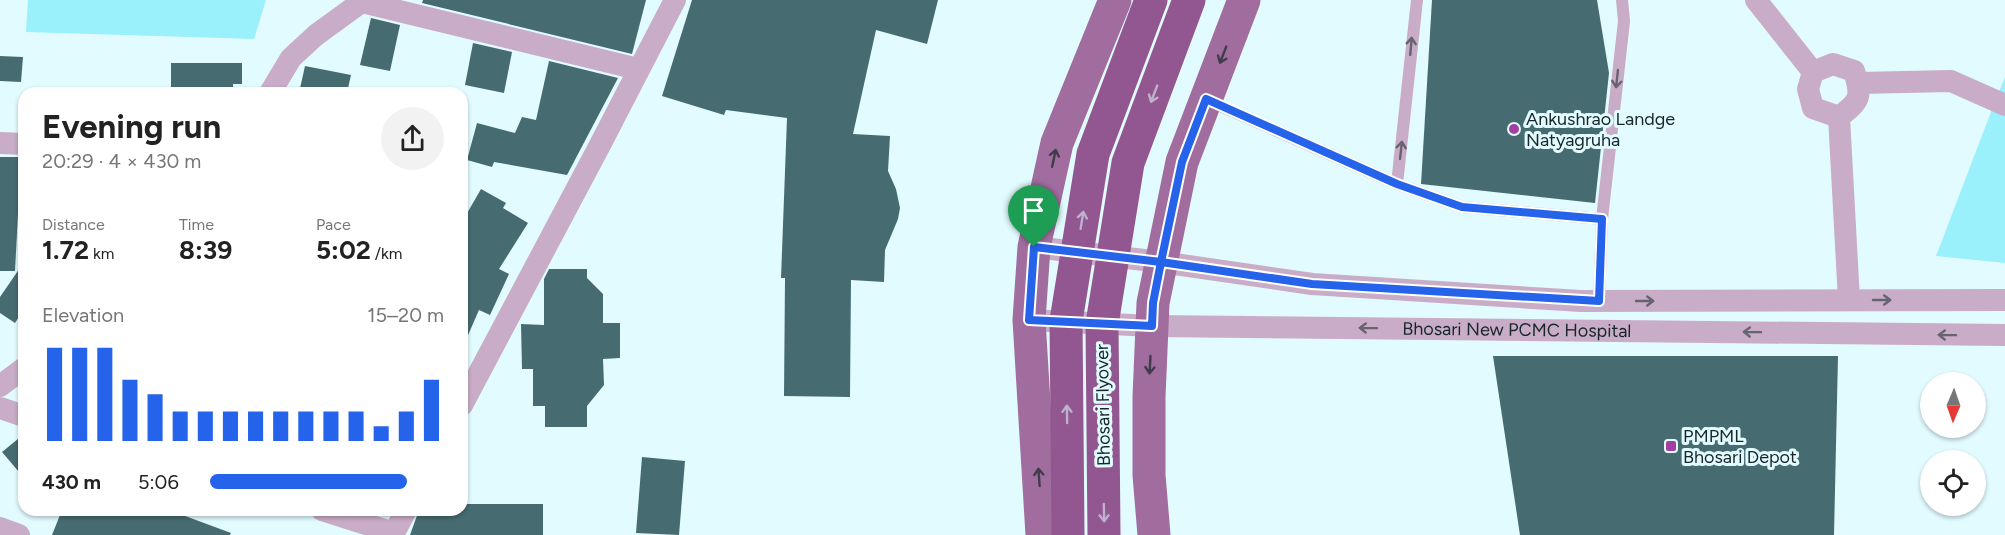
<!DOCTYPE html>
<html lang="en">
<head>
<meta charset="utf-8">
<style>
	:root { --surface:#fff; --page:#f2f2f2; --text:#222; --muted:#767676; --accent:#2563eb }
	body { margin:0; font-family:Figtree,sans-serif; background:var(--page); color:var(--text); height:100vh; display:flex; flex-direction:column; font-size:22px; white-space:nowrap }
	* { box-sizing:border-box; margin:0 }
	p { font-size:20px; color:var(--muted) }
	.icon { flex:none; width:33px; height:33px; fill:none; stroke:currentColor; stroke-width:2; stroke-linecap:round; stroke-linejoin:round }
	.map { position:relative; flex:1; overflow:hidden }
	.sheet { position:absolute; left:18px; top:87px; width:450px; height:429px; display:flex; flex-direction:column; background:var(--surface); border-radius:18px; box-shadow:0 2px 4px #0004 }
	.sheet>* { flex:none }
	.needle { width:39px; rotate:182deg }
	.fabs { position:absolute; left:1920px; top:372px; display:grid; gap:12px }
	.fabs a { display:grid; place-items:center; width:66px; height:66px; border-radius:50%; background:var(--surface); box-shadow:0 2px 4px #0004; font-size:30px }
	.pin { position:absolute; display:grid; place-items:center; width:51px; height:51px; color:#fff; margin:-62px -26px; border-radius:50% 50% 50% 0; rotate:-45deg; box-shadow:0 0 6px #0007 }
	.pin .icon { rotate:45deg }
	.round { display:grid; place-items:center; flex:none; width:63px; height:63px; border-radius:32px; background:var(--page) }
	.head { display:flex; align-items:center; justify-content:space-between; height:102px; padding:0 24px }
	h1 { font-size:33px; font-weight:700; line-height:45px }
	.metrics { display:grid; grid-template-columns:repeat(3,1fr); gap:9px; height:102px; padding:6px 24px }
	.metrics div { display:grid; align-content:center }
	.metrics b { font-size:26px; font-weight:700 }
	.metrics small { font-size:16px; font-weight:400 }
	.metrics p { font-size:16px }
	.chart { height:168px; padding:12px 24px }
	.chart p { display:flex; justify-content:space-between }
	.chart svg { width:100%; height:108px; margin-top:6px; stroke:var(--accent); stroke-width:6 }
	ul { padding:0 24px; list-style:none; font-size:20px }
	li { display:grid; grid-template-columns:96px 72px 1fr; align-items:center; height:45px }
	li i { height:15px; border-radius:8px; background:var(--accent) }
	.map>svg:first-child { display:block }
</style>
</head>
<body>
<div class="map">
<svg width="2005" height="535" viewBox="0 0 2005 535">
	<rect width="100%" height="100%" fill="#e2fbff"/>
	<!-- green -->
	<g fill="#9af1fc">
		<polygon points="28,0 266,0 254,39 26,32"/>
		<polygon points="2005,77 2005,263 1936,256 1996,99"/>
	</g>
	<!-- building -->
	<g fill="#466c71">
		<polygon points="423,0 646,0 632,54 422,3"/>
		<polygon points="692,0 938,0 927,44 876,30 853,134 890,136 888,171 896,189 900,208 898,219 885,250 884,282 851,280 850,397 784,396 785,278 781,278 787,118 726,110 724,115 662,96"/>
		<polygon points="1432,0 1597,0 1609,73 1595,203 1421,184"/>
		<polygon points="371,18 400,25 390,71 360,65"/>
		<polygon points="473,43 512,52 504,93 465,85"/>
		<polygon points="0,56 23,57 21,82 0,81"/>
		<polygon points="549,61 618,78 567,175 494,162 492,167 467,160 477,123 515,133 522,117 536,120"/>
		<polygon points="171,63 242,63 242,84 233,84 233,93 171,93"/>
		<polygon points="305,66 351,75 347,93 299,93"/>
		<polygon points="0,157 21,157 15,271 0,271"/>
		<polygon points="481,189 506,203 503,208 528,223 499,269 509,274 490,315 479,310 462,349 462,222"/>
		<polygon points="24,262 24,309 15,323 0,313 0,297"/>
		<polygon points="549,269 587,269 587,278 603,294 603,323 620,323 620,358 603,359 604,385 587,406 587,427 545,427 545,406 533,406 533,369 522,369 521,324 544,325 544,279"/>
		<polygon points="1493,356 1838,356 1834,535 1520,535"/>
		<polygon points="24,434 24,478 2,452"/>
		<polygon points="642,457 685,461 679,535 636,533"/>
		<polygon points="462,504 543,504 543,535 410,535 419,510 462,510"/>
		<polygon points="62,510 169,510 231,533 230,535 52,535"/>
	</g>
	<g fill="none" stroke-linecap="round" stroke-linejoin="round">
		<!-- lane -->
		<g stroke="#c9acc7" stroke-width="12">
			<polyline points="1417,0 1397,184 1462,207 1602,219 1624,21 1622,0"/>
			<polyline points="1207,100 1397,184"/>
			<polyline points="1599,301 1602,219"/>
		</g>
		<!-- street -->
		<g stroke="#c9acc7" stroke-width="22">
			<polyline points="1756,0 1813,72"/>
			<polyline points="362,2 638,69"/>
			<path d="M1833,64L1854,71C1862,97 1861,100 1839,117L1813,108L1808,89L1813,72Z"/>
			<polyline points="1858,83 1951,81 2005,105"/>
			<polyline points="270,93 291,58 316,35 364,0"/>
			<polyline points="1839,117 1849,300"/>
			<polyline points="0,143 24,144"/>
			<polyline points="1034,247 1161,262 1312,284 1581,301 2005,300"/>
			<path id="s1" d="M1029,320L1152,326L2005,335"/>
			<polyline points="0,386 24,368"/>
			<polyline points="462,405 601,143 675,0"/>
			<polyline points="0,408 24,416"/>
			<polyline points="322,510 394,533"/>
			<polyline points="0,528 19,535"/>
			<polyline points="393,535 406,510"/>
		</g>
		<!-- primary -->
		<g stroke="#a16d9f" stroke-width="33">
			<polyline points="1042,535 1029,320 1034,247 1057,143 1115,0"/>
			<polyline points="1154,535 1149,475 1149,397 1153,303 1182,162 1244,0"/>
		</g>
		<!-- highway-bridge -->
		<g stroke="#925690" stroke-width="33">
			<polyline points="1068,535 1066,321 1093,154 1151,0"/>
			<polyline points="1104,535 1102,324 1128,163 1189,0"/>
		</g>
	</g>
	<!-- one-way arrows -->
	<defs><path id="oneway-shaft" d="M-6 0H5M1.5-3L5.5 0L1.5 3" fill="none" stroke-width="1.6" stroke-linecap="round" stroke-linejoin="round" transform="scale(1.5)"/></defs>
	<g stroke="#676370">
		<use href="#oneway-shaft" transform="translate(1411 46) rotate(-85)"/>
		<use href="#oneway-shaft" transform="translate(1617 79) rotate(96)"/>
		<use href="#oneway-shaft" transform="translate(1401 150) rotate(-84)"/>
		<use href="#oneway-shaft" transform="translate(1882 300)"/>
		<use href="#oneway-shaft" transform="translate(1645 301)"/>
		<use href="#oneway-shaft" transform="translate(1368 328) rotate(-179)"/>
		<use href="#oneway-shaft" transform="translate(1752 332) rotate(-179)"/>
		<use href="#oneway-shaft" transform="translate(1947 335) rotate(-179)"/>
	</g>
	<g stroke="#403c4c">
		<use href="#oneway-shaft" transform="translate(1223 55) rotate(111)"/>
		<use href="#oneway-shaft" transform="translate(1054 158) rotate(-78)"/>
		<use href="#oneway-shaft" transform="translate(1150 365) rotate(93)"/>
		<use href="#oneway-shaft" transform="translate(1039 477) rotate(-94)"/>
	</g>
	<g stroke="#beb1cd">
		<use href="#oneway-shaft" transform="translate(1154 94) rotate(111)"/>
		<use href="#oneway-shaft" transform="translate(1082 220) rotate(-81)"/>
		<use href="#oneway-shaft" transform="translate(1067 414) rotate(-91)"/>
		<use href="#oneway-shaft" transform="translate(1104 513) rotate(89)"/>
	</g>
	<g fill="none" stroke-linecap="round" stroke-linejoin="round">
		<defs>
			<polyline id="route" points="1034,247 1029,320 1152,326 1153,303 1161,262 1312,284 1599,301 1602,219 1462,207 1397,184 1206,99 1182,162 1161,262 1034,247"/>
		</defs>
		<!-- route casing -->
		<use href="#route" stroke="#fff" stroke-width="12"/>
		<!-- route -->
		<use href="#route" stroke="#2563eb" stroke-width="8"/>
	</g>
	<!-- markers -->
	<g fill="#a43ea2" stroke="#e2fbff" stroke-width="2">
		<circle cx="1514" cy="129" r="6"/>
		<rect x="1665" y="440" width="12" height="12" rx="3"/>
	</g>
	<g text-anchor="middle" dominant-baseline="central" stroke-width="6" stroke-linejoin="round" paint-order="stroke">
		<!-- poi labels -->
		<g font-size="18" fill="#172729" stroke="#e2fbff" text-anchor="start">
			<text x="1526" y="119">Ankushrao Landge<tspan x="1526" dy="21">Natyagruha</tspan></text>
			<text x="1683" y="436">PMPML<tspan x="1683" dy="21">Bhosari Depot</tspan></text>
		</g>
		<!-- street labels -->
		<g font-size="18" fill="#172729" stroke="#e2fbff">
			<text stroke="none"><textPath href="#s1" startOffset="488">Bhosari New PCMC Hospital</textPath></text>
			<text transform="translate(1103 405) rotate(-91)">Bhosari Flyover</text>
		</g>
	</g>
</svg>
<div class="fabs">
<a><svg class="needle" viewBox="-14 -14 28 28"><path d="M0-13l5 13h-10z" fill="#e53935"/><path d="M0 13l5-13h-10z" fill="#767676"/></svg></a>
<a><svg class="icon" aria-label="locate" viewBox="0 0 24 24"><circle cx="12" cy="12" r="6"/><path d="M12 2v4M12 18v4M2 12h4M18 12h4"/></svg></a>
</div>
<div class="pin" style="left:1034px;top:247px;background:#1e9e55"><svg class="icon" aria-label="arrive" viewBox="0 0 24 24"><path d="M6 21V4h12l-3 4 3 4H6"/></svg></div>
<section class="sheet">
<div class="head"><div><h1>Evening run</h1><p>20:29 · 4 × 430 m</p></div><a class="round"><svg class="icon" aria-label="share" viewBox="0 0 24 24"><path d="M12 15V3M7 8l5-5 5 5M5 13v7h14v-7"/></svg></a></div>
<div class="metrics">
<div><p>Distance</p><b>1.72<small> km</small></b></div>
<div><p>Time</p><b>8:39</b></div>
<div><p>Pace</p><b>5:02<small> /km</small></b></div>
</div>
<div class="chart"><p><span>Elevation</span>15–20 m</p>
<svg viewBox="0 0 160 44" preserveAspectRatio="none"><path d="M5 44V6M15 44V6M25 44V6M35 44V19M45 44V25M55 44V32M65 44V32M75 44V32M85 44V32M95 44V32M105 44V32M115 44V32M125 44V32M135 44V38M145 44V32M155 44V19"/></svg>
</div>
<ul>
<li><b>430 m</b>5:06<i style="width:84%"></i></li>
</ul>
</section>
</div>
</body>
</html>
